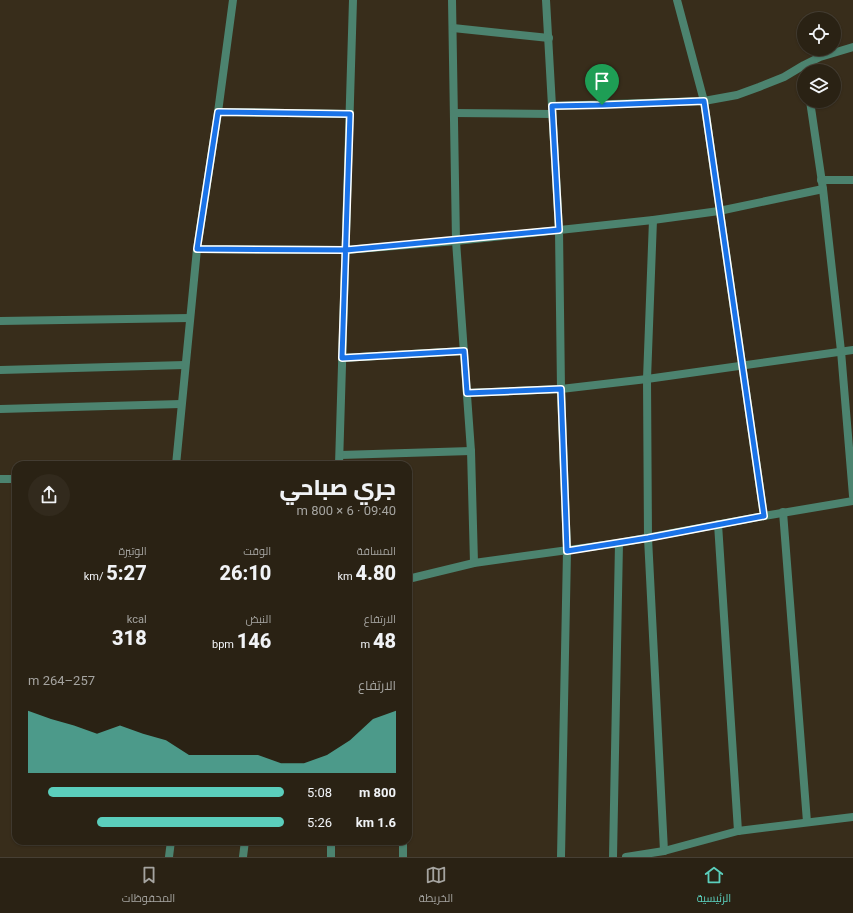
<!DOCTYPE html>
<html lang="ar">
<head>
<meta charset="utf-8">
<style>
	:root { --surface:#2a2214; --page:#322a1d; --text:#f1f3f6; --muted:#a5a4a0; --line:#463f34; --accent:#5bcebc }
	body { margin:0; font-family:Roboto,Cairo,sans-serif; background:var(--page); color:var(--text); direction:rtl; height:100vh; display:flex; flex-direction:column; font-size:15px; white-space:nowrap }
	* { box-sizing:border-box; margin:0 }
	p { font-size:13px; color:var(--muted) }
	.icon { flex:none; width:22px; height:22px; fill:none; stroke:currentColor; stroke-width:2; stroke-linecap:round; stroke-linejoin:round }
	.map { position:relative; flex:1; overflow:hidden; direction:ltr }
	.sheet { position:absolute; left:12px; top:461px; width:400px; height:384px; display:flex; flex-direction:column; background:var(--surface); border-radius:12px; box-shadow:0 1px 3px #0004,0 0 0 1px var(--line); direction:rtl }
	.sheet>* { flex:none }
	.fabs { position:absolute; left:797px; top:12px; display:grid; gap:8px }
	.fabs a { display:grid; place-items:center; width:44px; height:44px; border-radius:50%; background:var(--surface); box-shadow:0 1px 3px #0004,0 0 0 1px var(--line); font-size:20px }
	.pin { position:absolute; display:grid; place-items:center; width:34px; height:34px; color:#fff; margin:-41px -17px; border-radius:50% 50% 50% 0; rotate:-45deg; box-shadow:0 0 4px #0007 }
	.pin .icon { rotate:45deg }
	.round { display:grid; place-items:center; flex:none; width:42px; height:42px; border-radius:21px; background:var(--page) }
	.headline { display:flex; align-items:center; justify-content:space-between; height:68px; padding:0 16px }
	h1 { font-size:22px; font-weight:800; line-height:30px }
	.stats { display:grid; grid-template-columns:repeat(3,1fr); gap:6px; height:68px; padding:4px 16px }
	.stats div { display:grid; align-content:center }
	.stats b { font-size:20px; font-weight:800 }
	.stats small { font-size:11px; font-weight:400 }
	.stats p { font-size:11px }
	.chart { height:112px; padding:8px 16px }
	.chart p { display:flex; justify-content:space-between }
	.chart svg { width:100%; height:72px; margin-top:4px; fill:var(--accent); opacity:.7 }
	ul { padding:0 16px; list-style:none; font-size:13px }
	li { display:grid; grid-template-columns:64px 48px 1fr; align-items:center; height:30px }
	li i { height:10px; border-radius:5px; background:var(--accent) }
	.menu { display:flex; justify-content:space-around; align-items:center; height:56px; border-top:1px solid var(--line); background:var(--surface); font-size:11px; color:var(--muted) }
	.menu a { display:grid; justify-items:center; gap:2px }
	.menu .active { color:var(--accent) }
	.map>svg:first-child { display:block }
</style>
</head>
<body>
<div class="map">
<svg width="853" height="857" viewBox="0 0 853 857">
	<rect width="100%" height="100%" fill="#382d1b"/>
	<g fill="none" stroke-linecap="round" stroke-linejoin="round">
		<!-- street -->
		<g stroke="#4c836f" stroke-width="8">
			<polyline points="452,0 456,241 471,451 474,563"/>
			<polyline points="546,0 559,230 561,389 567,551 561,857"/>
			<polyline points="677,0 704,101 764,516"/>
			<polyline points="453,28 549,38"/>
			<polyline points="810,101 823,189 841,351 853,496"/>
			<polyline points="552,106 704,101 737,95 759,87 784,77 804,65 820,57 853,47"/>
			<polyline points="218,112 350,114"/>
			<polyline points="454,113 552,114"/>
			<polyline points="821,180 853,180"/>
			<polyline points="653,220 647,379 648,538 664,851"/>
			<polyline points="197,249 346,250 456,241 653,220 719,211 823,189"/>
			<polyline points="0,321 190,318"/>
			<polyline points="342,358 464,351"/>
			<polyline points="0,370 185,365"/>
			<polyline points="467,393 561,389 647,379 853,350"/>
			<polyline points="0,409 181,404"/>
			<polyline points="340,455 471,451"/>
			<polyline points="176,465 197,249 218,112 233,0"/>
			<polyline points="339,465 353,0"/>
			<polyline points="0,479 16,479"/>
			<polyline points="783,512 807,822"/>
			<polyline points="718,524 738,831"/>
			<polyline points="408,579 474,563 619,543 764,516 853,501"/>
			<polyline points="169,857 171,841"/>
			<polyline points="243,857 245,841"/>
			<polyline points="331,857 331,841"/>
			<polyline points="403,857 403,841"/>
			<polyline points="613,857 619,543"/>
			<polyline points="626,857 664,851 738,831 853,817"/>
		</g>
	</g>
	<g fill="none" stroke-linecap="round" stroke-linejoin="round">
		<defs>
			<polyline id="route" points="602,105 552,106 559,230 346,250 197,249 218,112 350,114 342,358 464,351 467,393 561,389 567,551 648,538 764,516 704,101 602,105"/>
		</defs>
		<!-- route casing -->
		<use href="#route" stroke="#fff" stroke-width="8"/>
		<!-- route -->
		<use href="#route" stroke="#1a73e8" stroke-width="5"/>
	</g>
</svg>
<div class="fabs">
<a><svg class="icon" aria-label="locate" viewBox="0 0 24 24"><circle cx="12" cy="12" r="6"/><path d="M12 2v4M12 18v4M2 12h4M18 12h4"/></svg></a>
<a><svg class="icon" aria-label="layers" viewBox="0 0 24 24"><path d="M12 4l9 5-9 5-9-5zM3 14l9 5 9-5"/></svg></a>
</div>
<div class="pin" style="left:602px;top:105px;background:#1e9e55"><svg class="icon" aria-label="arrive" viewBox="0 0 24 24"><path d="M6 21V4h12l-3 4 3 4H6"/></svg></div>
<section class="sheet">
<div class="headline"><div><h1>جري صباحي</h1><p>09:40 · 6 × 800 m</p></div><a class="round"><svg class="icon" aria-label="share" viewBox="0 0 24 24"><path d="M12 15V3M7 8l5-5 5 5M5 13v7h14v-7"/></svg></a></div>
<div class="stats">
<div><p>المسافة</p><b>4.80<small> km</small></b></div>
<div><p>الوقت</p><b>26:10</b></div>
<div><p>الوتيرة</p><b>5:27<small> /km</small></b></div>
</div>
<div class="stats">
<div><p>الارتفاع</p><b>48<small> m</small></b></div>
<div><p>النبض</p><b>146<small> bpm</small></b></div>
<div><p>kcal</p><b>318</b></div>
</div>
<div class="chart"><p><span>الارتفاع</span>257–264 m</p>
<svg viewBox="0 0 160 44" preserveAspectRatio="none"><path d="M0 44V6L10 11L20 15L30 20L40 15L50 20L60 24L70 33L80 33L90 33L100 33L110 38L120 38L130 33L140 24L150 11L160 6V44z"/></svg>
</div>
<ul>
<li><b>800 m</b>5:08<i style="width:92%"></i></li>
<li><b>1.6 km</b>5:26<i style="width:73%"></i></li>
</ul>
</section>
</div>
<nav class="menu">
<a class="active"><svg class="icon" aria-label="home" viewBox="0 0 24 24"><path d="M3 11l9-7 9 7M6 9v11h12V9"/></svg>الرئيسية</a>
<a><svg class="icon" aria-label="map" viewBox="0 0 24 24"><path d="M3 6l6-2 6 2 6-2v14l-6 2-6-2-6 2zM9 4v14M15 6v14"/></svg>الخريطة</a>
<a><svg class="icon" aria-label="saved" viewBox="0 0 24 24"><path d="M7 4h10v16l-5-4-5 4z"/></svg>المحفوظات</a>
</nav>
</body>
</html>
